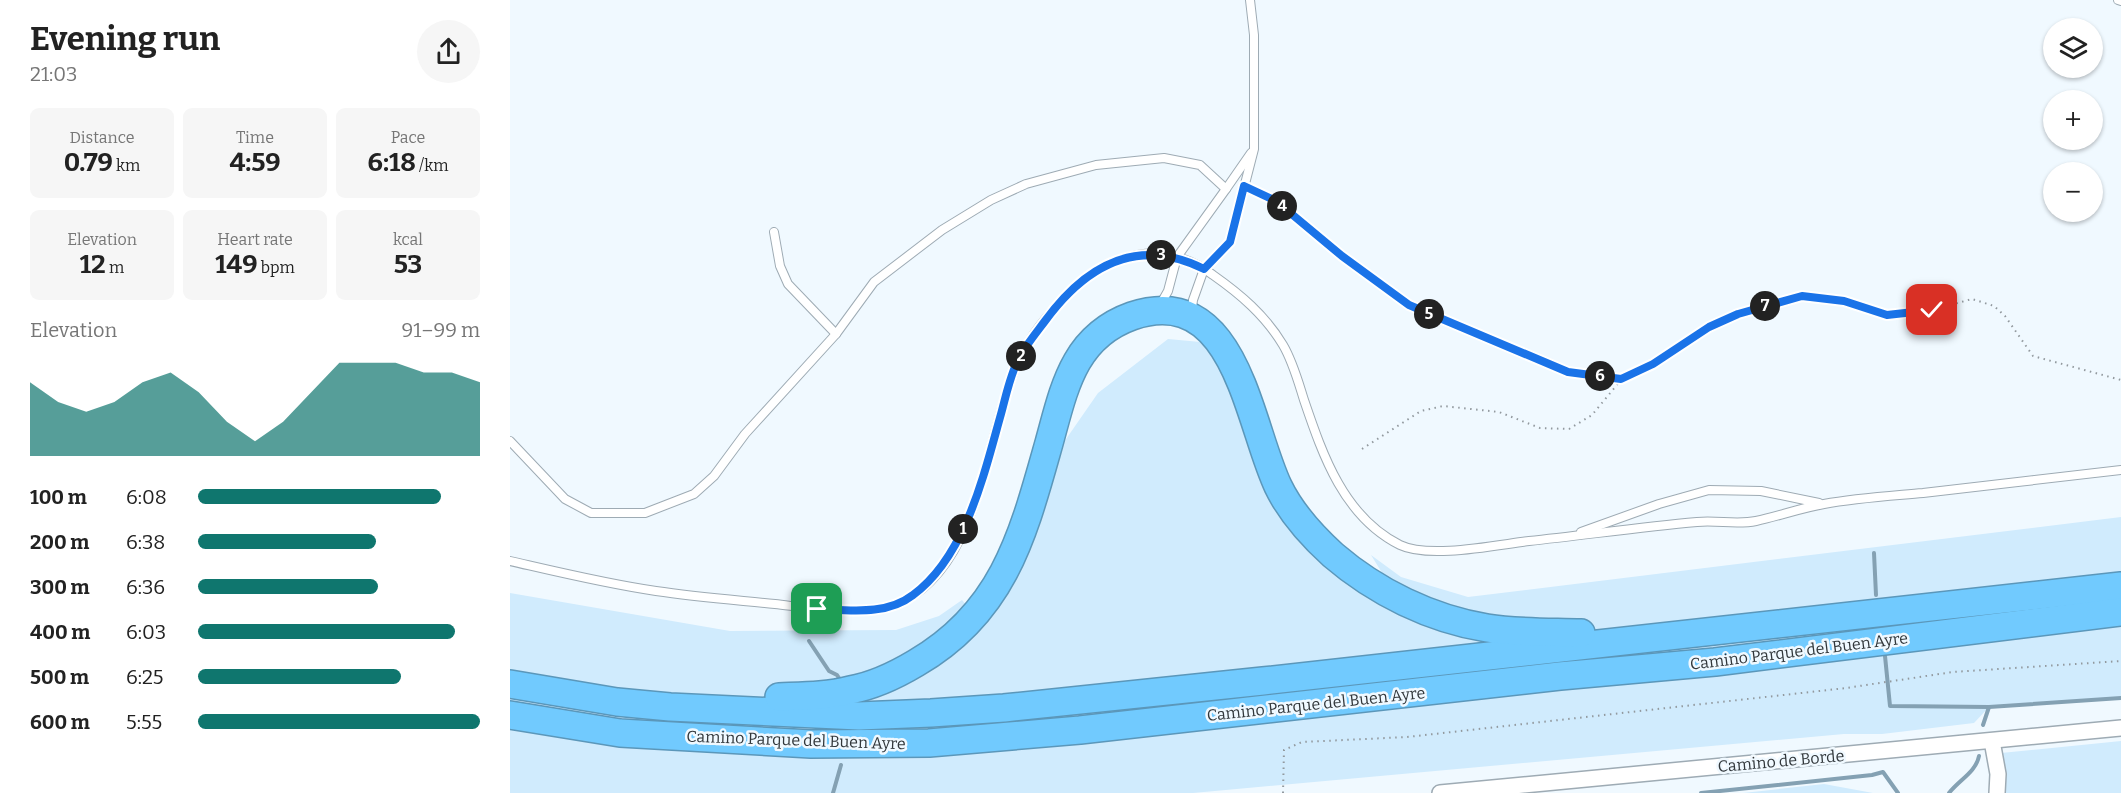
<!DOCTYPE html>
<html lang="en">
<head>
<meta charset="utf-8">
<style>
	:root { --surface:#fff; --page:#f6f6f6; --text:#222; --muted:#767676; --accent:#0f766e }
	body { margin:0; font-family:Bitter,serif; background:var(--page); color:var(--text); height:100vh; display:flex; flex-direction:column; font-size:22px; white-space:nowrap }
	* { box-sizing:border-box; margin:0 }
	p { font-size:20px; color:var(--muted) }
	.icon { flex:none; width:33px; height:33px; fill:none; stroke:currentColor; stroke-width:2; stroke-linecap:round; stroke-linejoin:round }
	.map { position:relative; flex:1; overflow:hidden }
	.details { display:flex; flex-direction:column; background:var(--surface); width:510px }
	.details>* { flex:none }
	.tools { position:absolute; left:1533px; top:18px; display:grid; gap:12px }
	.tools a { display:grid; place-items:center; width:60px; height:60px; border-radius:50%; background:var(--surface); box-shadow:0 2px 4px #0004; font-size:30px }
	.pin { position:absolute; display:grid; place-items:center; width:51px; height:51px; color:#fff; margin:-26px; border-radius:12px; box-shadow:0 3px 9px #0006 }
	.km { position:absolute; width:30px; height:30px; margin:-15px; border-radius:50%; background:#222; color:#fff; font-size:16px; line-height:30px; text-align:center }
	.round { display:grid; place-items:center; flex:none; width:63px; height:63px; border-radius:32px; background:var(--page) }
	.head { display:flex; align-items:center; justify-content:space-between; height:102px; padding:0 30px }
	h1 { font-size:33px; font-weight:700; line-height:45px }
	.figures { display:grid; grid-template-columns:repeat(3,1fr); gap:9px; height:102px; padding:6px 30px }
	.figures div { display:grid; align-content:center; border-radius:9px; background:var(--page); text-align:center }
	.figures b { font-size:26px; font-weight:700 }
	.figures small { font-size:16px; font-weight:400 }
	.figures p { font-size:16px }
	.chart { height:168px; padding:12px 30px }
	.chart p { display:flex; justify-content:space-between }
	.chart svg { width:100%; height:108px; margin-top:6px; fill:var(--accent); opacity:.7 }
	ul { padding:0 30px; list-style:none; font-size:20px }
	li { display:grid; grid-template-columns:96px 72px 1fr; align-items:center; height:45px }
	li i { height:15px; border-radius:8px; background:var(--accent) }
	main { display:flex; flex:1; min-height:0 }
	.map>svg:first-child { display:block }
</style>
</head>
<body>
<main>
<section class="details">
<div class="head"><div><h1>Evening run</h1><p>21:03</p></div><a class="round"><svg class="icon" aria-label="share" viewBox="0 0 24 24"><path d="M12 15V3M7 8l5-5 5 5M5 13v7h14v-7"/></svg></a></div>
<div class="figures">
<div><p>Distance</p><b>0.79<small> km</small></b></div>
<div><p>Time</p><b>4:59</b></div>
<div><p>Pace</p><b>6:18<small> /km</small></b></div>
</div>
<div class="figures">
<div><p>Elevation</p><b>12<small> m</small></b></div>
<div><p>Heart rate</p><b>149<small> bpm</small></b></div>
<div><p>kcal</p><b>53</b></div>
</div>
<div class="chart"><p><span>Elevation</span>91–99 m</p>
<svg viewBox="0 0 160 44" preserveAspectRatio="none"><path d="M0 44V14L10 22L20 26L30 22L40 14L50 10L60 18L70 30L80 38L90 30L100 18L110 6L120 6L130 6L140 10L150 10L160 14V44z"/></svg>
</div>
<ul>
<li><b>100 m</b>6:08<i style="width:86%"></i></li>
<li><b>200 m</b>6:38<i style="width:63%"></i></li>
<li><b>300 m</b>6:36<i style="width:64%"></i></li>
<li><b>400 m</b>6:03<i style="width:91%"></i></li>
<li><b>500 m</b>6:25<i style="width:72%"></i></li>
<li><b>600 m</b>5:55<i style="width:100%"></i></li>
</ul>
</section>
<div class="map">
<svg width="1611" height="793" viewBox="0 0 1611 793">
	<rect width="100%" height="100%" fill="#f0f9ff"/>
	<!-- green -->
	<g fill="#d0ebfd">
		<polygon points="658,339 712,344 774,496 887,597 861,555 891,577 958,597 1611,517 1611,698 1479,707 1464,723 1372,734 1334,734 683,793 0,793 0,593 220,631 386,630 429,616 452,600 465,616 529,478 588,393"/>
		<polygon points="1611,741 1611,793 1491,793 1491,753"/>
		<polygon points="1314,784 1363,793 1233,793"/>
	</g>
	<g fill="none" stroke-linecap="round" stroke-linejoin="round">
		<!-- stream -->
		<g stroke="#84a1b3" stroke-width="4">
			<polyline points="1364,553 1366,595"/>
			<polyline points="299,641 319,671 327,675 331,681"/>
			<polyline points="1375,656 1380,706 1479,707 1611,698"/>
			<polyline points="1473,725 1479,707"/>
			<polyline points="323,793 331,765"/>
			<polyline points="1191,793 1362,775 1373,772 1388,793"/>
			<path d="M1439,793C1449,780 1466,772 1469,756"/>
		</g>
		<defs>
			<g id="service">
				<polyline points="1608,0 1611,1"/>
				<polyline points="716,189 741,153"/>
				<polyline points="264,232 270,266 278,284 326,334"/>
				<polyline points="685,314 682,308 683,300 694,269 720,242 744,149 744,35 740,0"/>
				<polyline points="0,441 55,499 81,513 135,513 184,494 204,476 235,434 326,334 364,282 432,230 481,200 516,184 586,165 654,158 690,165 716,189 667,257 658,291 650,305"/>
				<polyline points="1071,532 1149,504 1199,490 1251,491 1309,503"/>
				<path d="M0,561C48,572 97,584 146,591C186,597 226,600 265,604C300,608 351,617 384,605C470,573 475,437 507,364C518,338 539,313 559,293C579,273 600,260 628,255C654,250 682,259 703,275C730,294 755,315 773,345C783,362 788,381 794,400C813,456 834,517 890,545C919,559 986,545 1019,541C1075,535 1131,527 1187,522C1207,520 1227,525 1246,521C1269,516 1291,508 1314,504C1346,498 1380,496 1413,493C1479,485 1545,478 1611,470"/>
			</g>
			<g id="minor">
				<polyline points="1482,741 1488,774 1487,793"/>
				<polyline points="930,793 1611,728"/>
			</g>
			<g id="motorway">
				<polyline points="0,684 107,702 160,707 349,716 421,713 494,708 753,681 1611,586"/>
				<path d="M269,697C293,696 317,696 340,690C362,686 386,675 406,663C494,612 513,535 539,443C554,389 563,337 622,316C726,281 738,423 768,486C781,513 801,535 823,555C866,592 921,619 977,628C1008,633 1040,632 1071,633"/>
				<polyline points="0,715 110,733 301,744 419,743 570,730 1050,676 1205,662 1611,612"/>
			</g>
		</defs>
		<!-- service casing -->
		<use href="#service" stroke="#9eabb4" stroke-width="10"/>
		<!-- minor casing -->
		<use href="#minor" stroke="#9eabb4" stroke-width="18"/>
		<!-- motorway casing -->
		<use href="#motorway" stroke="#5b97ba" stroke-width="30"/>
		<!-- path -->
		<g stroke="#92999e" stroke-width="2" stroke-dasharray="1.5 4.5" stroke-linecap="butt">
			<polyline points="742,190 766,201 832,256 899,305 1058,372 1111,379 1143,364 1199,327 1228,314 1292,296 1334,301 1377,315 1422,310 1462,299 1484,306 1495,316 1523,356 1611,380"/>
			<polyline points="852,449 911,411 933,406 989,412 1030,428 1059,429 1082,415 1111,380"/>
			<polyline points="773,793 774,750 792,742 897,737 1336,688 1443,672 1611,661"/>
		</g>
		<!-- service -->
		<use href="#service" stroke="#fff" stroke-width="8"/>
		<!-- minor -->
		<use href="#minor" stroke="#fff" stroke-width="15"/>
		<!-- motorway -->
		<use href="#motorway" stroke="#71cafe" stroke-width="27"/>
	</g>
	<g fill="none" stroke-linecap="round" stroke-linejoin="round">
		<defs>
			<path id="route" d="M307,609C339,610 376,616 403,595C456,556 474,474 491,414C496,396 500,375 509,358C516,345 526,333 535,321C576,265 628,236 694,269L720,242L734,186L766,201L832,256L899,305L1058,372L1111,379L1143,364L1199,327L1228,314L1292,296L1334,301L1377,315L1422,310"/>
		</defs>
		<!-- route casing -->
		<use href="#route" stroke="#fff" stroke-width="12"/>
		<!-- route -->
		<use href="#route" stroke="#1a73e8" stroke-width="8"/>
	</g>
	<g text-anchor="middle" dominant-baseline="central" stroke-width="5" stroke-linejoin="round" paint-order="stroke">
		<!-- street labels -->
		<g font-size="16" fill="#31373b" stroke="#f0f9ff">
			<text transform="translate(1289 651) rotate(-7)">Camino Parque del Buen Ayre</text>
			<text transform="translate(806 704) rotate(-6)">Camino Parque del Buen Ayre</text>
			<text transform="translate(286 740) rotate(2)">Camino Parque del Buen Ayre</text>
			<text transform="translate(1271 761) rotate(-5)">Camino de Borde</text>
		</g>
	</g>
</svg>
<div class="tools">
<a><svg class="icon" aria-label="layers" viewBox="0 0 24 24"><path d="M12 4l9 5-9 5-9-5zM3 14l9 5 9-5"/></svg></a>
<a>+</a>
<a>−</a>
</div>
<div class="pin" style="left:307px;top:609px;background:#1e9e55"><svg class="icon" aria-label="arrive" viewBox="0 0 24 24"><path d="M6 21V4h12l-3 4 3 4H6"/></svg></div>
<div class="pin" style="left:1422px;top:310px;background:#d93025"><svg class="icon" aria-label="check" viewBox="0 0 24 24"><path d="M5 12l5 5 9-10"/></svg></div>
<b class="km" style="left:453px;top:529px">1</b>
<b class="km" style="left:511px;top:356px">2</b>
<b class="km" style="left:651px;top:255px">3</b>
<b class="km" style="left:772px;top:206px">4</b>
<b class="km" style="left:919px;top:314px">5</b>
<b class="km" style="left:1090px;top:376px">6</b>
<b class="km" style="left:1255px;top:306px">7</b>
</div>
</main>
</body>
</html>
